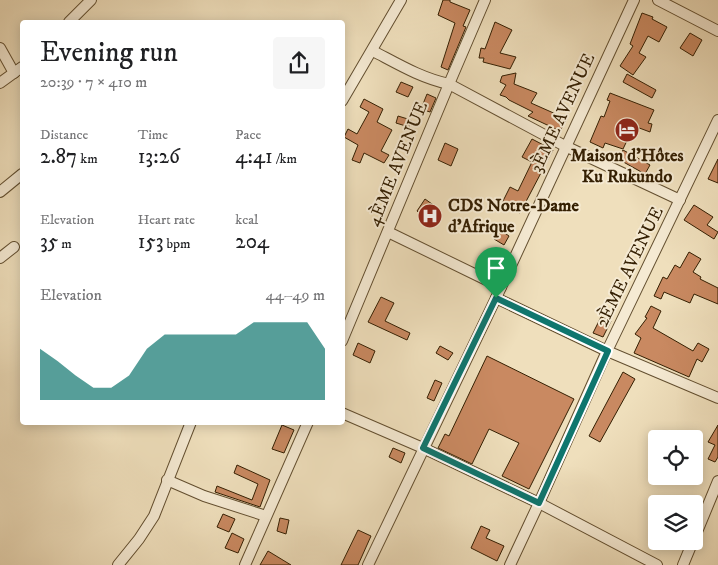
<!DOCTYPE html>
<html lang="en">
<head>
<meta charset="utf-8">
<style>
	:root { --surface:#fff; --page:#f6f6f6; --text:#202124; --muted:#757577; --accent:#0f766e }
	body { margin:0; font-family:"IM FELL DW Pica",serif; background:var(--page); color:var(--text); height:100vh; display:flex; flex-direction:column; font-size:19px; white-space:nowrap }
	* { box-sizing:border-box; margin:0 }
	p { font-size:16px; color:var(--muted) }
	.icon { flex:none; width:28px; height:28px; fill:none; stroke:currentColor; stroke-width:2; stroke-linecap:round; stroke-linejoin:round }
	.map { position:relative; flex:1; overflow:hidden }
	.sheet { position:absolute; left:20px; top:20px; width:325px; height:405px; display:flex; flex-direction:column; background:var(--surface); border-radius:5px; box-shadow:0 2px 12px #0003 }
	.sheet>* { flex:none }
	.fabs { position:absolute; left:648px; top:430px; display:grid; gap:10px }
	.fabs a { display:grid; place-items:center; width:55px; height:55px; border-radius:5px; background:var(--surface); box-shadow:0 2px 12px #0003; font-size:25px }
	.pin { position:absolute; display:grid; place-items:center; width:42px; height:42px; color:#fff; margin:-51px -21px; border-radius:50% 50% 50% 0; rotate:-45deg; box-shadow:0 0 5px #0007 }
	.pin .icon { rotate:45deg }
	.round { display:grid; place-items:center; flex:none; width:52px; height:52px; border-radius:5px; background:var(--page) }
	.summary { display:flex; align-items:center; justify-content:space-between; height:85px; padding:0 20px }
	h1 { font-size:28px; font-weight:600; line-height:38px }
	.figures { display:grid; grid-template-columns:repeat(3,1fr); gap:8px; height:85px; padding:5px 20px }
	.figures div { display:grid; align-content:center }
	.figures b { font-size:21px; font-weight:600 }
	.figures small { font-size:14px; font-weight:400 }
	.figures p { font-size:14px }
	.chart { height:140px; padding:10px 20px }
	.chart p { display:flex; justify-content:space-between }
	.chart svg { width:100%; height:90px; margin-top:5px; fill:var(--accent); opacity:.7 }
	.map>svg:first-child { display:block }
</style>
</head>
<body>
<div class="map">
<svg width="718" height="565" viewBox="0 0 718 565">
	<rect width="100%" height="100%" fill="#efdfbc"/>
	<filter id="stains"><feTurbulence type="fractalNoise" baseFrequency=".004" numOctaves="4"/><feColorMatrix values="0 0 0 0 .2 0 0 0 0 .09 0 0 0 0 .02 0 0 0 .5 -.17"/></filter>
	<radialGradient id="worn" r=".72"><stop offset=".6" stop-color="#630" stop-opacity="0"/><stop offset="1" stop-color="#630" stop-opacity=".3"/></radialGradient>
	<!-- building -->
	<g fill="#c98961" stroke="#341f02">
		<polygon points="443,0 450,0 450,2 470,10 463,26 466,27 448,70 441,67 455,23 438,15"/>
		<polygon points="642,13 653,17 652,19 667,27 659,42 648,36 639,53 646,57 633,75 620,66 633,46 630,44"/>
		<polygon points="495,22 512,30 500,53 516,57 510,69 483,62 484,58 479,58 481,48 485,49"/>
		<polygon points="690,33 702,40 693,56 680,48"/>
		<polygon points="516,73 514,84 537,93 531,103 567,119 560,131 528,116 533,112 509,100 506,97 500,95 506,85 500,82 502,76"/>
		<polygon points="627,74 656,90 652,98 623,82"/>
		<polygon points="401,82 413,87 408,97 396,92"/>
		<polygon points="610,93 654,110 648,123 652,124 650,132 634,126 623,149 605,143 603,148 590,142 601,116 604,117 610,101 607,100"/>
		<polygon points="427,94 436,98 430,112 421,109"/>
		<polygon points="364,99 383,109 377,122 392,130 381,151 389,155 384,163 364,153 360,163 352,160 358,145 344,137 348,129 357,134 369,112 360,107"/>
		<polygon points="398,116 411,120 409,127 396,123"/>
		<polygon points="532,139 553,150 520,213 502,203 510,187 518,191 532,162 522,157"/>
		<polygon points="445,143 458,149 451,166 438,160"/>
		<polygon points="623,150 650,165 645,174 618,159"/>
		<polygon points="718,159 718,183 708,179"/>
		<polygon points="425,199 439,209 430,221 417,211"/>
		<polygon points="694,205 713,217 707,225 718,232 714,239 684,220"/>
		<polygon points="500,230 509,236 504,245 494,239"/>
		<polygon points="689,252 701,259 693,272 701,277 700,279 718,288 718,304 694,294 690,303 664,292 661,299 654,296 663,277 667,279 675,265 680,268"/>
		<polygon points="381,297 394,303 385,321 410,333 407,340 368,322"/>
		<polygon points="651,306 661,311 653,328 693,351 698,343 709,349 702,362 697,359 689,377 634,353 641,338 635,334 647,318 645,317"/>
		<polygon points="601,317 611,321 603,337 593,333"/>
		<polygon points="358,343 375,351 370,363 353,355"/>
		<polygon points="440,346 453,353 448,360 436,353"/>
		<polygon points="487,356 574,399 529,489 502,476 519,443 489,429 472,464 438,448 445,434 449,436"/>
		<polygon points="623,372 635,379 600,442 589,436"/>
		<polygon points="435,380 442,383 434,401 427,398"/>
		<polygon points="282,425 294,430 284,453 272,449"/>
		<polygon points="718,425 718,457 715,462 708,459 715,445 708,442"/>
		<polygon points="393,448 405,453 401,463 389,457"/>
		<polygon points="237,465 270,480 260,507 215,492 217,486 252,500 258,484 234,473"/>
		<polygon points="223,514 235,519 229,532 217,527"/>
		<polygon points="280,518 289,520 286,534 277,531"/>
		<polygon points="481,526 490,530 486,538 504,546 497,561 471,548"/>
		<polygon points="358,530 371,536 358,565 341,565"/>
		<polygon points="232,533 244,539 238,553 225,548"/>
		<polygon points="268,551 291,565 260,565"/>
	</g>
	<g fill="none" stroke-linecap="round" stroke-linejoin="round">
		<defs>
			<g id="minor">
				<polyline points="658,0 718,31"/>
				<polyline points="69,22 91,0"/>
				<polyline points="0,48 14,73"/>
				<path d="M373,51C398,64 421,78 449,84L565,146L680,200"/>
				<polyline points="0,83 22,67"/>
				<polyline points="342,101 401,0"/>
				<polyline points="0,192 22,174"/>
				<polyline points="388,232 501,287"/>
				<polyline points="0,258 14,247"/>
				<polyline points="496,298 607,351 718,398"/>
				<polyline points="342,341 449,84 485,0"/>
				<polyline points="342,413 423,448 539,503 657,565"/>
				<polyline points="167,480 204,496 266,516"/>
				<polyline points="694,539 718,481"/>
				<polyline points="118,565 139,539 154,516 191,422"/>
				<polyline points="245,565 308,422"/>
				<polyline points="368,565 496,298 634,0"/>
				<polyline points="510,565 539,503 607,351 718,120"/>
				<polyline points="683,565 693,541"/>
			</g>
		</defs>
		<!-- minor casing -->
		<use href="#minor" stroke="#634f30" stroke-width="12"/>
		<!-- minor -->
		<use href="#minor" stroke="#f5ead3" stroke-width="10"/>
	</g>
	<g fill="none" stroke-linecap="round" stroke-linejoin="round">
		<defs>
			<polygon id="route" points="496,298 608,351 539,503 423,448"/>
		</defs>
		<!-- route casing -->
		<use href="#route" stroke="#fff" stroke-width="10"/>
		<!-- route -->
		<use href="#route" stroke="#0f766e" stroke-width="6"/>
	</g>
	<!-- icons -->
	<defs>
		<symbol id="hotel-disc" viewBox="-11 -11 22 22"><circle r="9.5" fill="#8f2418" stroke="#f5ead3"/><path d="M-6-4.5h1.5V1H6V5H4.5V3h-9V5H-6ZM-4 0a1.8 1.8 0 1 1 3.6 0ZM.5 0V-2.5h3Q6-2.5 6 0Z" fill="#fff"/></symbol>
		<symbol id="hospital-disc" viewBox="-11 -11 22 22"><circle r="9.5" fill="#8f2418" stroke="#f5ead3"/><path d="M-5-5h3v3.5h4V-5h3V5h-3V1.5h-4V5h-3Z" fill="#fff"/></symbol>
	</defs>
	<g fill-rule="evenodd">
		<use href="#hotel-disc" x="613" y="116" width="28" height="28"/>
		<use href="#hospital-disc" x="416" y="202" width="28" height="28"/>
	</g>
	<g text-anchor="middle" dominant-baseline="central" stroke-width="4" stroke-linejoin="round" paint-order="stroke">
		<!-- street labels -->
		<g font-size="18" fill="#341f02" stroke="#f5ead3">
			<text transform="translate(563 113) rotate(-65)">3ÈME AVENUE</text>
			<text transform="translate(398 164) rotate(-68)">4ÈME AVENUE</text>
			<text transform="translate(630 267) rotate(-64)">2ÈME AVENUE</text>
		</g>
		<!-- poi labels -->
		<g font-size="18" font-weight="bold" fill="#341f02" stroke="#f5ead3">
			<text x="627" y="156">Maison d'Hôtes<tspan x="627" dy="21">Ku Rukundo</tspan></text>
			<text x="448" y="206" text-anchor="start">CDS Notre-Dame<tspan x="448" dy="21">d'Afrique</tspan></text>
		</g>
	</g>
	<rect width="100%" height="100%" filter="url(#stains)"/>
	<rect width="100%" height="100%" fill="url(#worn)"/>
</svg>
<div class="fabs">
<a><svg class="icon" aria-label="locate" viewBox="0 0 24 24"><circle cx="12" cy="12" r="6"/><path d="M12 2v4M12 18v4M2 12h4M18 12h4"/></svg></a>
<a><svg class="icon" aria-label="layers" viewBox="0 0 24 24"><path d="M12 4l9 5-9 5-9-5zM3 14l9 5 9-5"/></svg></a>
</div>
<div class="pin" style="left:496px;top:298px;background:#1e9e55"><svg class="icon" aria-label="arrive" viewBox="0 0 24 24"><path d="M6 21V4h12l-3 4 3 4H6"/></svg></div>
<section class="sheet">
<div class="summary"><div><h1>Evening run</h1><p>20:39 · 7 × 410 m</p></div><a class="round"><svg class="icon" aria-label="share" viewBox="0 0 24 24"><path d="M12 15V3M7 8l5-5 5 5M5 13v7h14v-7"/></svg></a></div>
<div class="figures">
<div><p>Distance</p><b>2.87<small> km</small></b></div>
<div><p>Time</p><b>13:26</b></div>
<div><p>Pace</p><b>4:41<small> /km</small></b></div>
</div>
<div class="figures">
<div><p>Elevation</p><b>35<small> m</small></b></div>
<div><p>Heart rate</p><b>153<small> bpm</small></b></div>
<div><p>kcal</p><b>204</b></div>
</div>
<div class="chart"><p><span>Elevation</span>44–49 m</p>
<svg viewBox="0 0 160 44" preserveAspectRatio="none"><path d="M0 44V19L10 25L20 32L30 38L40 38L50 32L60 19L70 12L80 12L90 12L100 12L110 12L120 6L130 6L140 6L150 6L160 19V44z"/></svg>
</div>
</section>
</div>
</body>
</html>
